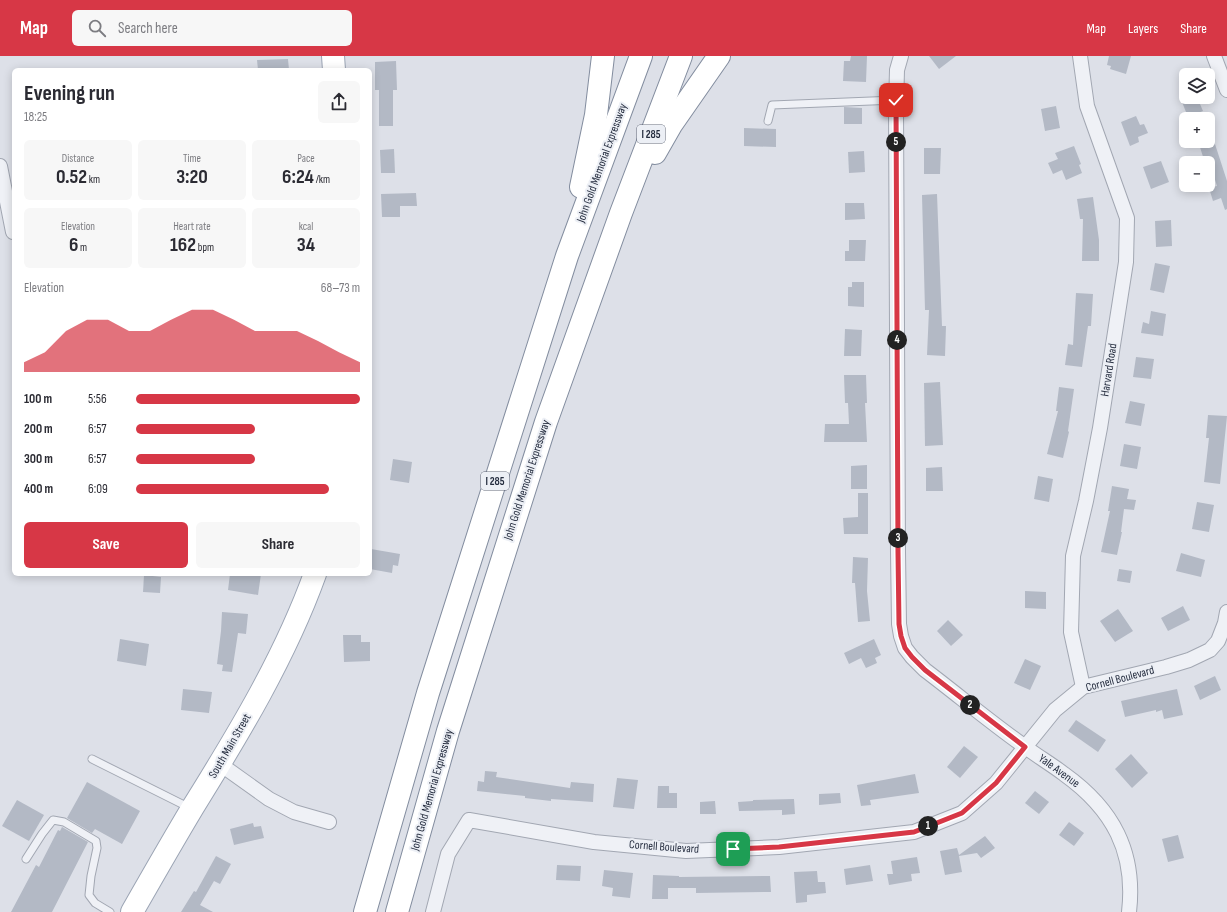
<!DOCTYPE html>
<html lang="en">
<head>
<meta charset="utf-8">
<style>
	:root { --surface:#fff; --page:#f7f7f7; --text:#2b2b33; --muted:#7c7c81; --accent:#d73746 }
	body { margin:0; font-family:"Sofia Sans Condensed",sans-serif; background:var(--page); color:var(--text); height:100vh; display:flex; flex-direction:column; font-size:15px; white-space:nowrap }
	* { box-sizing:border-box; margin:0 }
	p { font-size:13px; color:var(--muted) }
	.icon { flex:none; width:22px; height:22px; fill:none; stroke:currentColor; stroke-width:2; stroke-linecap:round; stroke-linejoin:round }
	.map { position:relative; flex:1; overflow:hidden }
	.side { position:absolute; left:12px; top:12px; width:360px; height:508px; display:flex; flex-direction:column; background:var(--surface); border-radius:6px; box-shadow:0 2px 10px #0003 }
	.side>* { flex:none }
	.buttons { position:absolute; left:1179px; top:12px; display:grid; gap:8px }
	.buttons a { display:grid; place-items:center; width:36px; height:36px; border-radius:6px; background:var(--surface); box-shadow:0 2px 10px #0003; font-size:20px }
	.pin { position:absolute; display:grid; place-items:center; width:34px; height:34px; color:#fff; margin:-17px; border-radius:8px; box-shadow:0 2px 6px #0006 }
	.km { position:absolute; width:20px; height:20px; margin:-10px; border-radius:50%; background:#222; color:#fff; font-size:11px; line-height:20px; text-align:center }
	.round { display:grid; place-items:center; flex:none; width:42px; height:42px; border-radius:6px; background:var(--page) }
	.headline { display:flex; align-items:center; justify-content:space-between; height:68px; padding:0 12px }
	h1 { font-size:22px; font-weight:700; line-height:30px }
	.figures { display:grid; grid-template-columns:repeat(3,1fr); gap:6px; height:68px; padding:4px 12px }
	.figures div { display:grid; align-content:center; border-radius:6px; background:var(--page); text-align:center }
	.figures b { font-size:20px; font-weight:700 }
	.figures small { font-size:11px; font-weight:400 }
	.figures p { font-size:11px }
	.chart { height:112px; padding:8px 12px }
	.chart p { display:flex; justify-content:space-between }
	.chart svg { width:100%; height:72px; margin-top:4px; fill:var(--accent); opacity:.7 }
	.action { display:flex; gap:8px; margin-top:auto; padding:8px 12px }
	.action a { flex:1; height:46px; border-radius:6px; background:var(--accent); color:#fff; font-size:16px; font-weight:700; line-height:46px; text-align:center }
	.action a+a { background:var(--page); color:var(--text) }
	ul { padding:0 12px; list-style:none; font-size:13px }
	li { display:grid; grid-template-columns:64px 48px 1fr; align-items:center; height:30px }
	li i { height:10px; border-radius:5px; background:var(--accent) }
	header { display:flex; align-items:center; gap:24px; box-sizing:border-box; height:56px; padding:0 20px; background:var(--accent); color:#fff }
	header strong { font-size:19px }
	nav { display:flex; gap:22px; margin-inline-start:auto; font-size:14px }
	.search { width:280px; height:36px; background:var(--page); display:flex; align-items:center; gap:10px; box-sizing:border-box; padding:0 14px; border-radius:6px; color:var(--muted); font-size:15px }
	.map>svg:first-child { display:block }
</style>
</head>
<body>
<header>
<strong>Map</strong>
<div class="search"><svg class="icon" aria-label="search" viewBox="0 0 24 24"><circle cx="10" cy="10" r="6"/><path d="M15 15l6 6"/></svg>Search here</div>
<nav><a>Map</a><a>Layers</a><a>Share</a></nav>
</header>
<div class="map">
<svg width="1227" height="856" viewBox="0 0 1227 856">
	<rect width="100%" height="100%" fill="#dde0e8"/>
	<!-- building -->
	<g fill="#b3b9c5">
		<polygon points="851,0 867,0 866,26 843,25 844,5 850,5"/>
		<polygon points="929,0 956,0 939,13"/>
		<polygon points="1109,0 1131,0 1126,18 1110,13 1111,10 1107,9"/>
		<polygon points="288,3 289,14 258,14 257,4"/>
		<polygon points="396,5 397,34 393,34 393,70 379,70 379,34 375,34 375,6"/>
		<polygon points="1180,41 1197,41 1203,55 1188,61"/>
		<polygon points="1056,50 1060,72 1045,75 1041,53"/>
		<polygon points="844,51 862,52 862,68 844,68"/>
		<polygon points="1136,60 1140,69 1144,68 1148,77 1138,81 1139,86 1130,90 1121,66"/>
		<polygon points="744,72 776,73 776,91 744,90"/>
		<polygon points="1198,85 1214,85 1227,125 1227,153 1225,154 1221,142 1213,145 1209,132 1217,130 1211,111 1208,111 1208,107 1205,107"/>
		<polygon points="1074,90 1081,108 1079,109 1082,117 1066,124 1062,114 1053,118 1048,107 1058,103 1055,97"/>
		<polygon points="924,92 941,92 940,118 924,118"/>
		<polygon points="394,93 395,117 381,117 380,94"/>
		<polygon points="864,95 865,116 849,117 848,96"/>
		<polygon points="1161,105 1169,126 1151,133 1143,111"/>
		<polygon points="416,137 417,150 400,150 400,161 382,161 381,138"/>
		<polygon points="937,138 942,270 946,270 945,300 927,299 929,254 925,254 922,139"/>
		<polygon points="1093,141 1099,184 1099,205 1082,205 1083,163 1080,163 1077,143"/>
		<polygon points="845,147 864,147 865,163 845,164"/>
		<polygon points="1171,164 1172,190 1156,191 1155,165"/>
		<polygon points="849,184 866,184 865,205 845,205 845,195 849,195"/>
		<polygon points="1155,207 1170,210 1164,237 1150,234"/>
		<polygon points="852,226 864,226 864,251 848,250 848,231 852,231"/>
		<polygon points="1076,237 1093,238 1091,270 1088,270 1082,311 1065,309 1068,288 1073,289"/>
		<polygon points="1151,255 1166,258 1163,280 1141,277 1143,266 1149,268"/>
		<polygon points="845,273 862,274 861,300 844,300"/>
		<polygon points="1136,301 1154,303 1151,323 1133,321"/>
		<polygon points="844,319 866,319 867,347 865,347 867,386 824,386 825,368 849,368 848,347 845,347"/>
		<polygon points="940,326 943,389 925,390 924,327"/>
		<polygon points="1059,331 1074,333 1068,375 1069,376 1063,402 1047,398 1058,355 1056,355"/>
		<polygon points="1130,345 1145,348 1141,370 1125,367"/>
		<polygon points="1208,359 1227,360 1220,428 1204,426 1209,382 1206,382"/>
		<polygon points="1124,388 1141,391 1137,413 1120,410"/>
		<polygon points="393,403 412,406 409,427 390,424"/>
		<polygon points="867,409 867,433 851,433 851,410"/>
		<polygon points="942,411 943,435 926,435 926,412"/>
		<polygon points="1038,420 1053,423 1049,446 1034,443"/>
		<polygon points="1112,430 1129,433 1127,443 1136,444 1134,454 1124,453 1121,476 1122,476 1117,499 1101,496 1110,455 1108,455"/>
		<polygon points="858,437 868,437 868,478 844,478 843,462 858,461"/>
		<polygon points="1197,446 1214,449 1209,476 1192,473"/>
		<polygon points="371,493 400,498 398,510 393,509 392,517 370,513"/>
		<polygon points="1181,497 1205,504 1201,521 1176,515"/>
		<polygon points="853,501 868,502 867,535 870,565 858,566 855,527 852,527"/>
		<polygon points="1119,513 1132,515 1130,527 1117,525"/>
		<polygon points="230,518 261,518 258,539 228,534"/>
		<polygon points="144,519 161,521 160,537 143,536"/>
		<polygon points="1025,535 1046,536 1046,553 1025,552"/>
		<polygon points="1183,550 1190,564 1168,575 1161,562"/>
		<polygon points="1118,553 1133,575 1115,586 1100,565"/>
		<polygon points="222,556 248,558 246,578 238,577 232,616 222,615 223,609 217,608 221,575"/>
		<polygon points="948,564 963,579 951,590 937,575"/>
		<polygon points="343,579 361,579 361,586 370,586 370,605 344,606"/>
		<polygon points="120,583 149,588 146,610 117,605"/>
		<polygon points="874,583 881,599 875,602 877,607 866,612 861,602 849,608 844,597"/>
		<polygon points="1025,603 1041,610 1030,634 1014,627"/>
		<polygon points="1215,620 1221,634 1200,644 1194,630"/>
		<polygon points="183,633 212,636 209,657 181,654"/>
		<polygon points="1177,633 1183,659 1164,663 1162,654 1156,656 1156,654 1125,661 1121,645"/>
		<polygon points="1076,664 1106,684 1098,696 1068,675"/>
		<polygon points="964,690 978,701 960,722 947,711"/>
		<polygon points="1131,698 1148,717 1132,732 1115,713"/>
		<polygon points="485,715 497,716 496,721 570,732 571,726 594,728 593,746 551,743 551,745 525,742 525,740 477,735 478,725 484,726"/>
		<polygon points="915,718 919,737 870,744 871,749 861,750 857,729"/>
		<polygon points="617,722 638,724 634,753 613,751"/>
		<polygon points="87,726 140,755 122,788 95,773 92,777 67,762"/>
		<polygon points="658,730 669,730 669,737 677,737 677,752 657,752"/>
		<polygon points="1035,735 1049,746 1039,758 1025,747"/>
		<polygon points="840,737 841,747 819,749 819,738"/>
		<polygon points="794,743 795,758 782,759 782,754 739,755 738,746 753,745 753,744"/>
		<polygon points="17,744 44,759 29,785 2,770"/>
		<polygon points="715,745 716,758 700,758 700,746"/>
		<polygon points="1069,766 1084,777 1074,790 1059,779"/>
		<polygon points="253,767 254,771 261,770 264,782 234,789 230,773"/>
		<polygon points="62,771 88,786 52,856 11,856 36,809 39,811 58,774 60,775"/>
		<polygon points="1178,779 1184,802 1168,806 1162,783"/>
		<polygon points="985,780 995,792 981,802 977,797 959,800 962,816 945,819 940,795 957,792 959,799"/>
		<polygon points="216,800 231,808 220,828 214,825 200,849 213,856 181,856 194,835 196,836"/>
		<polygon points="917,801 920,817 911,818 912,825 889,829 887,818 893,818 891,805"/>
		<polygon points="557,809 581,810 580,825 556,824"/>
		<polygon points="870,809 873,825 846,829 844,813"/>
		<polygon points="604,814 633,817 630,842 612,840 613,832 602,830"/>
		<polygon points="817,815 818,826 825,826 826,837 807,839 807,846 796,847 794,816"/>
		<polygon points="653,819 679,820 679,821 770,820 771,836 696,837 696,832 668,832 668,843 652,843"/>
	</g>
	<g fill="none" stroke-linecap="round" stroke-linejoin="round">
		<defs>
			<g id="service">
				<polyline points="768,65 772,49 896,44"/>
				<polyline points="92,703 190,752"/>
				<polyline points="26,803 42,778 53,764 64,766 96,785 97,792 91,820 89,839 95,847 110,856"/>
			</g>
			<g id="minor">
				<path d="M901,0L897,14L896,50L898,496L899,568L901,580L905,592L912,601L925,614C958,639 990,666 1024,690C1037,700 1051,708 1064,718C1113,753 1136,796 1129,856"/>
				<polyline points="1080,0 1087,50 1127,162 1126,206 1100,372 1086,445 1073,500 1071,576 1083,631"/>
				<polyline points="1214,0 1227,34"/>
				<polyline points="0,110 13,176"/>
				<polyline points="220,708 269,743 294,756 329,766"/>
				<polyline points="433,856 448,798 469,764 594,786 686,795 779,791 914,776 962,757 996,727 1055,654 1083,631 1166,611 1189,604 1210,594 1218,585 1225,567 1227,556"/>
			</g>
			<g id="primary">
				<polyline points="333,0 334,14"/>
				<path d="M132,856C152,821 172,786 193,751C239,677 285,601 315,518"/>
			</g>
			<g id="motorway">
				<polyline points="655,97 671,69 719,0"/>
				<polyline points="581,131 596,59 603,0"/>
				<polyline points="365,856 428,637 567,200 641,0"/>
				<polyline points="397,856 448,675 546,366 621,157 681,0"/>
			</g>
		</defs>
		<!-- service casing -->
		<use href="#service" stroke="#a2a7b2" stroke-width="9"/>
		<!-- minor casing -->
		<use href="#minor" stroke="#a2a7b2" stroke-width="16"/>
		<!-- primary casing -->
		<use href="#primary" stroke="#9ba4b4" stroke-width="24"/>
		<!-- motorway casing -->
		<use href="#motorway" stroke="#838d9f" stroke-width="24"/>
		<!-- service -->
		<use href="#service" stroke="#eff1f6" stroke-width="7"/>
		<!-- minor -->
		<use href="#minor" stroke="#eff1f6" stroke-width="14"/>
		<!-- primary -->
		<use href="#primary" stroke="#fff" stroke-width="22"/>
		<!-- motorway -->
		<use href="#motorway" stroke="#fff" stroke-width="22"/>
	</g>
	<g fill="none" stroke-linecap="round" stroke-linejoin="round">
		<defs>
			<polyline id="route" points="733,793 779,791 914,776 962,757 996,727 1025,691 925,614 912,601 905,592 901,580 899,568 898,496 896,44"/>
		</defs>
		<!-- route casing -->
		<use href="#route" stroke="#fff" stroke-width="8"/>
		<!-- route -->
		<use href="#route" stroke="#d73746" stroke-width="5"/>
	</g>
	<g text-anchor="middle" dominant-baseline="central" stroke-width="4" stroke-linejoin="round" paint-order="stroke">
		<!-- shield labels -->
		<g fill="#eceff5" stroke="#616776" stroke-width="1">
			<rect x="637" y="69" width="28" height="18" rx="3"/>
			<rect x="481" y="416" width="28" height="18" rx="3"/>
		</g>
		<g font-size="11" font-weight="bold" fill="#252d3f">
			<text x="651" y="78">I 285</text>
			<text x="495" y="425">I 285</text>
		</g>
		<!-- street labels -->
		<g font-size="12" fill="#252d3f" stroke="#eceff5">
			<text transform="translate(602 107) rotate(-70)">John Gold Memorial Expressway</text>
			<text transform="translate(1109 314) rotate(-81)">Harvard Road</text>
			<text transform="translate(527 424) rotate(-72)">John Gold Memorial Expressway</text>
			<text transform="translate(1120 623) rotate(-15)">Cornell Boulevard</text>
			<text transform="translate(230 690) rotate(-60)">South Main Street</text>
			<text transform="translate(1059 715) rotate(36)">Yale Avenue</text>
			<text transform="translate(432 734) rotate(-74)">John Gold Memorial Expressway</text>
			<text transform="translate(664 791) rotate(4)">Cornell Boulevard</text>
		</g>
	</g>
</svg>
<div class="buttons">
<a><svg class="icon" aria-label="layers" viewBox="0 0 24 24"><path d="M12 4l9 5-9 5-9-5zM3 14l9 5 9-5"/></svg></a>
<a>+</a>
<a>−</a>
</div>
<div class="pin" style="left:733px;top:793px;background:#1e9e55"><svg class="icon" aria-label="arrive" viewBox="0 0 24 24"><path d="M6 21V4h12l-3 4 3 4H6"/></svg></div>
<div class="pin" style="left:896px;top:44px;background:#d93025"><svg class="icon" aria-label="check" viewBox="0 0 24 24"><path d="M5 12l5 5 9-10"/></svg></div>
<b class="km" style="left:928px;top:770px">1</b>
<b class="km" style="left:970px;top:649px">2</b>
<b class="km" style="left:898px;top:482px">3</b>
<b class="km" style="left:897px;top:284px">4</b>
<b class="km" style="left:896px;top:86px">5</b>
<section class="side">
<div class="headline"><div><h1>Evening run</h1><p>18:25</p></div><a class="round"><svg class="icon" aria-label="share" viewBox="0 0 24 24"><path d="M12 15V3M7 8l5-5 5 5M5 13v7h14v-7"/></svg></a></div>
<div class="figures">
<div><p>Distance</p><b>0.52<small> km</small></b></div>
<div><p>Time</p><b>3:20</b></div>
<div><p>Pace</p><b>6:24<small> /km</small></b></div>
</div>
<div class="figures">
<div><p>Elevation</p><b>6<small> m</small></b></div>
<div><p>Heart rate</p><b>162<small> bpm</small></b></div>
<div><p>kcal</p><b>34</b></div>
</div>
<div class="chart"><p><span>Elevation</span>68–73 m</p>
<svg viewBox="0 0 160 44" preserveAspectRatio="none"><path d="M0 44V38L10 32L20 19L30 12L40 12L50 19L60 19L70 12L80 6L90 6L100 12L110 19L120 19L130 19L140 25L150 32L160 38V44z"/></svg>
</div>
<ul>
<li><b>100 m</b>5:56<i style="width:100%"></i></li>
<li><b>200 m</b>6:57<i style="width:53%"></i></li>
<li><b>300 m</b>6:57<i style="width:53%"></i></li>
<li><b>400 m</b>6:09<i style="width:86%"></i></li>
</ul>
<div class="action"><a>Save</a><a>Share</a></div>
</section>
</div>
</body>
</html>
